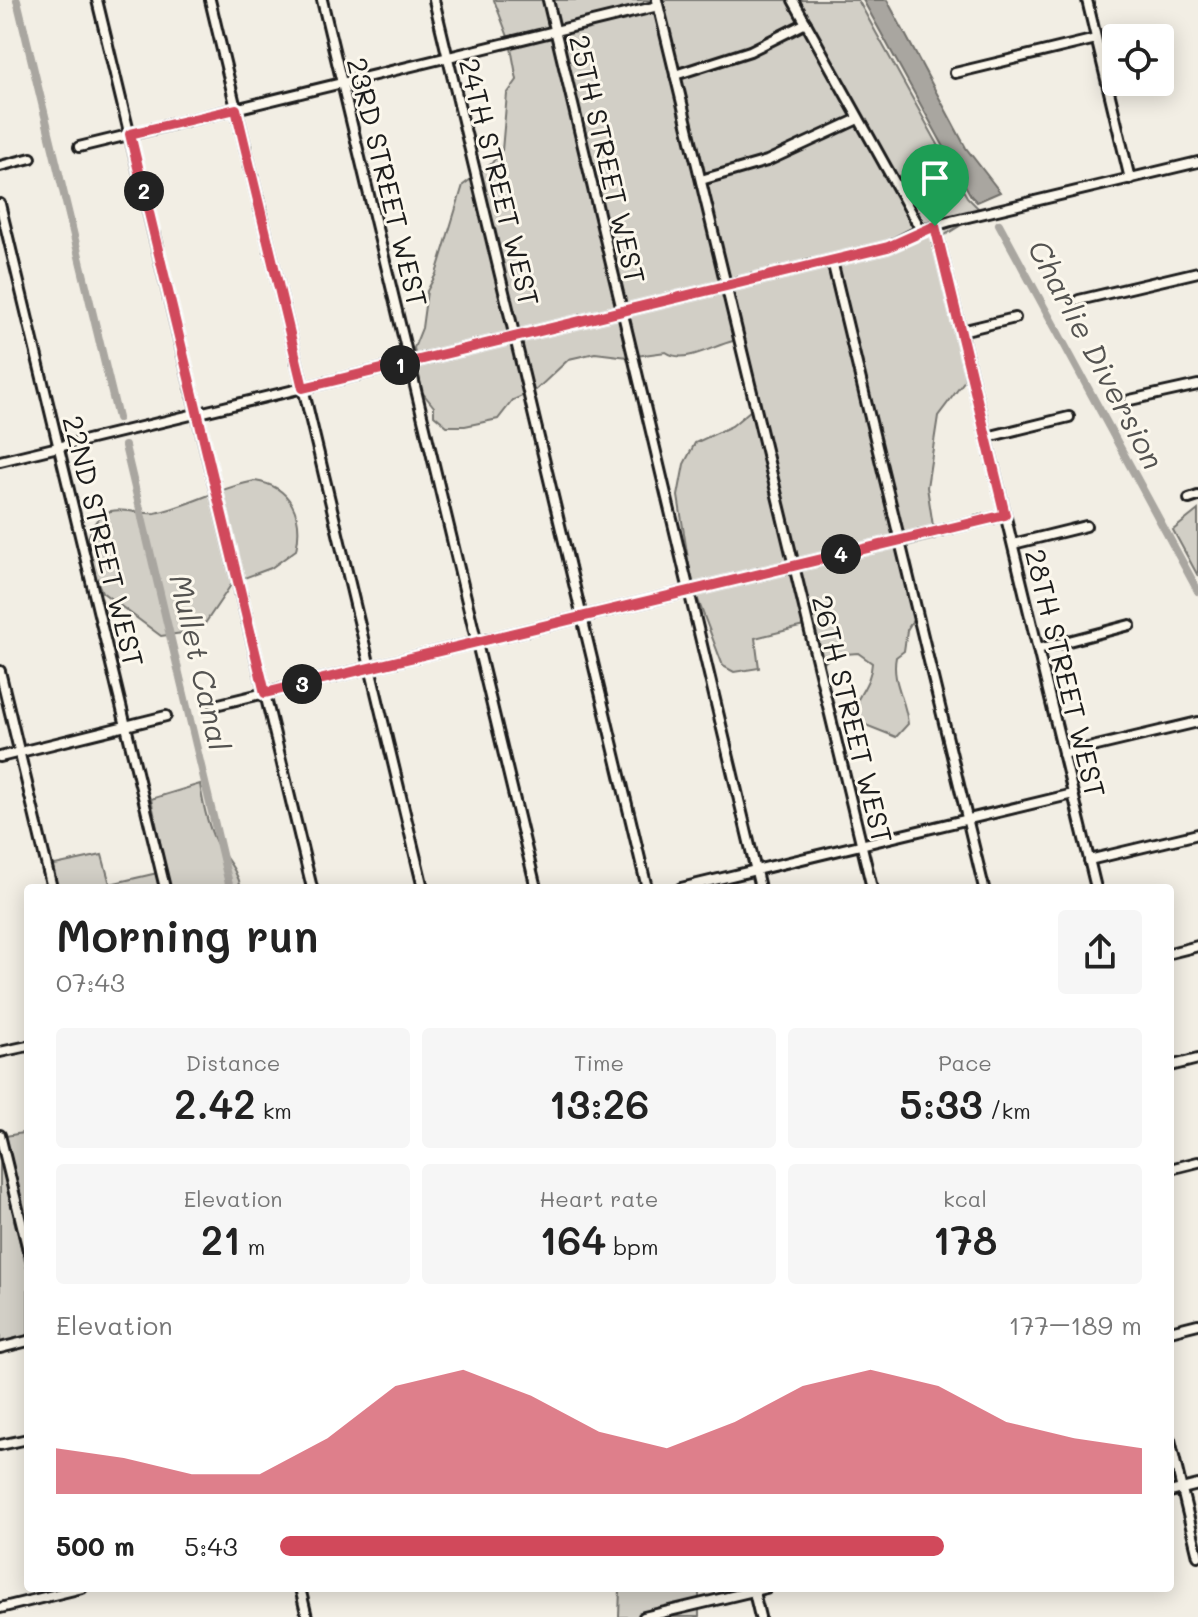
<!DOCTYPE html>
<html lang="en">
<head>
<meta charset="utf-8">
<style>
	:root { --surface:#fff; --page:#f6f6f6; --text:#222; --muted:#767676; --accent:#d1495b }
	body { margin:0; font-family:Mali,sans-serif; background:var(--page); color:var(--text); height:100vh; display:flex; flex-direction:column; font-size:30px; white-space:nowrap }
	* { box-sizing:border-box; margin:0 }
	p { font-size:26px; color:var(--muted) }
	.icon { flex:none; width:44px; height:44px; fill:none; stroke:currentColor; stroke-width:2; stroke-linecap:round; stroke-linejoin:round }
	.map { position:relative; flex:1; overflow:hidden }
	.sheet { position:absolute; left:24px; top:884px; width:1150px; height:708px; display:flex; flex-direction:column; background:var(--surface); border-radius:8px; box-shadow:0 4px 20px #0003 }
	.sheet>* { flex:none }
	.tools { position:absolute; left:1102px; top:24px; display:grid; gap:16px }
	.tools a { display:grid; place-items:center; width:72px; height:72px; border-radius:8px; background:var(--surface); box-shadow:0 4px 20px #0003; font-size:40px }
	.pin { position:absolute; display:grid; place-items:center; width:68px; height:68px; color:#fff; margin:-82px -34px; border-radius:50% 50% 50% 0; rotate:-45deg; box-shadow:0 0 8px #0007 }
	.pin .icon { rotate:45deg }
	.km { position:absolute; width:40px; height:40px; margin:-20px; border-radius:50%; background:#222; color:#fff; font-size:22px; line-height:40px; text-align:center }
	.round { display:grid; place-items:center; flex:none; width:84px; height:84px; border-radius:8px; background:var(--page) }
	.overview { display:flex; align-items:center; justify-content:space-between; height:136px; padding:0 32px }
	h1 { font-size:44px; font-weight:600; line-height:60px }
	.stats { display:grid; grid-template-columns:repeat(3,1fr); gap:12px; height:136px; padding:8px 32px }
	.stats div { display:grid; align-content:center; border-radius:8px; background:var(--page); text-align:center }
	.stats b { font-size:40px; font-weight:600 }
	.stats small { font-size:22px; font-weight:400 }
	.stats p { font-size:22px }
	.chart { height:224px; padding:16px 32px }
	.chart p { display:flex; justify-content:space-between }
	.chart svg { width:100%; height:144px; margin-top:8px; fill:var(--accent); opacity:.7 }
	ul { padding:0 32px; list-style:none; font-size:26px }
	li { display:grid; grid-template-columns:128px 96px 1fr; align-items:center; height:60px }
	li i { height:20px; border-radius:10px; background:var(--accent) }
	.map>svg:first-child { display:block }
</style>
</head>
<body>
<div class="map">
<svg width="1198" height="1617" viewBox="0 0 1198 1617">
	<rect width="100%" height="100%" fill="#f2eee4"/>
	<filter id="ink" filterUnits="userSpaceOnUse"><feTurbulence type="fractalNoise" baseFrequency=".0125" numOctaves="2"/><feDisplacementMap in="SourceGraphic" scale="16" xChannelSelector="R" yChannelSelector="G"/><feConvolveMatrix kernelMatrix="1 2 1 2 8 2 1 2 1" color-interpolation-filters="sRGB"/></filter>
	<g filter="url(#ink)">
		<!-- green -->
		<g fill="#d2cfc6" stroke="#777671" stroke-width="2">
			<path d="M494,0H858L967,197L982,212L937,240L934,246L956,319L965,380L938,416L927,487L935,539L901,547L917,613L907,630L904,651L896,657C891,682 906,699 908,724L896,737L863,724L853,710C860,692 871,682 872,663L858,653L832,655L820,667L808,625L755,638L759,668L734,672L723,666L692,584L678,496L684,464L695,443L732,426L757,405L745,339L733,338V341C712,346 684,365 666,352L628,357L595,353L569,359L536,390L513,400L498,419L465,426H447L434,415V407L422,392L414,348L422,328L427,291L436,274L463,185L491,164L502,150L507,94L517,80L510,42Z"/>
			<path d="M255,481C291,486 304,516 296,550L271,568L233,582L204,625L190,632L161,636L102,592L94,574L88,538C92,528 95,519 105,513C119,506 139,515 155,513C190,506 220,487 255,481Z"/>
			<polygon points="1198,510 1198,576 1173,530"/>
			<path d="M200,784C203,805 208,829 219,848C228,861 238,872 241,888H55L50,866L102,855L110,884L166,871L151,799Z"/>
			<polygon points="28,1132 28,1217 14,1220 28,1273 28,1341 0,1347 0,1137"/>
			<polygon points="620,1588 699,1588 699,1617 619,1617"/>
		</g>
		<!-- water -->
		<polygon fill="#a9a6a0" stroke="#716f6b" stroke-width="2" points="863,0 887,0 966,148 1000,192 977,202 971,196"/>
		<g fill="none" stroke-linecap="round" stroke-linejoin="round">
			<!-- canal -->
			<g stroke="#a9a6a0" stroke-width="8">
				<polyline points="17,0 118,418"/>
				<polyline points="999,224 1198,591"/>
				<polyline points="125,446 230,888"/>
			</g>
			<defs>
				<g id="street">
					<polyline points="97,0 312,888"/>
					<polyline points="210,0 423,888"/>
					<polyline points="322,0 536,888"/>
					<polyline points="434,0 647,888"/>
					<polyline points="548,0 760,888"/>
					<polyline points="657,0 872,888"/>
					<polyline points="793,0 921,230"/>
					<polyline points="1087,0 1130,179"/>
					<polyline points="955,73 1096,39"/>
					<polyline points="675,75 750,51 806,23"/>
					<polyline points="79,147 658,6"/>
					<polyline points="0,166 31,158"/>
					<polyline points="701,180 767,161 858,119"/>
					<polyline points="0,204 165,888"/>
					<polyline points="935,226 1096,888"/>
					<polyline points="832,261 984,888"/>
					<polyline points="1079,300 1198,272"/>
					<polyline points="961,331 1015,318"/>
					<polyline points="1130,400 1198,385"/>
					<polyline points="987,437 1069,417"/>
					<polyline points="0,461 888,247 921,230 951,221 1198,162"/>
					<polyline points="1189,499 1198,496"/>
					<polyline points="1013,544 1086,526"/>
					<polyline points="1038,649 1130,625"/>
					<polyline points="0,671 52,888"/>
					<polyline points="215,705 1005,515"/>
					<polyline points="1063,754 1198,722"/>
					<polyline points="0,757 166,716"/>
					<polyline points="1089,860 1198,834"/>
					<polyline points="681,888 1073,794"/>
					<polyline points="1170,953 1198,946"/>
					<polyline points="0,1052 28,1046"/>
					<polyline points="1170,1066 1198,1059"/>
					<polyline points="0,1135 28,1250"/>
					<polyline points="1170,1169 1198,1162"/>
					<polyline points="1170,1331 1198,1324"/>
					<polyline points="0,1348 28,1341"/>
					<polyline points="1170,1440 1198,1556"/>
					<polyline points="0,1445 28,1439"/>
					<polyline points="1170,1492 1198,1485"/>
					<polyline points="300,1588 307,1617"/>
					<polyline points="753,1588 760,1617"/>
					<polyline points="0,1608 82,1588"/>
					<polyline points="644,1617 766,1588"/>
				</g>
			</defs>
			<!-- street casing -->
			<use href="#street" stroke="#1c1c1c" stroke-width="14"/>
			<!-- street -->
			<use href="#street" stroke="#fbf7ec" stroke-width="8"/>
		</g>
	</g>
	<g fill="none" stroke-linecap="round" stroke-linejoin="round" filter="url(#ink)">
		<defs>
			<polygon id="route" points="236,109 303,388 888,247 935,226 1005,515 265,693 130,134"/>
		</defs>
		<!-- route casing -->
		<use href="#route" stroke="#fff" stroke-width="16"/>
		<!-- route -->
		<use href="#route" stroke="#d1495b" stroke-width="10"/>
	</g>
	<g text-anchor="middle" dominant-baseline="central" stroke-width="6" stroke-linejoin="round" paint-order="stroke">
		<!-- street labels -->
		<g font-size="28" fill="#1c1c1c" stroke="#fbf7ec">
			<text transform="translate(608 159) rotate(77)">25TH STREET WEST</text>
			<text transform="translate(388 182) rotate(76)">23RD STREET WEST</text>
			<text transform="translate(500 182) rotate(76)">24TH STREET WEST</text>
			<text transform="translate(104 541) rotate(76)">22ND STREET WEST</text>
			<text transform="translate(1066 673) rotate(76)">28TH STREET WEST</text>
			<text transform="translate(853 719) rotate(76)">26TH STREET WEST</text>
		</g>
		<!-- water labels -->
		<g font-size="30" font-style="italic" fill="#545351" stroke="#fbf7ec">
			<text transform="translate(1097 354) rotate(62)">Charlie Diversion</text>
			<text transform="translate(201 662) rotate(77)">Mullet Canal</text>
		</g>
	</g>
</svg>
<div class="tools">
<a><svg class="icon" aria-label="locate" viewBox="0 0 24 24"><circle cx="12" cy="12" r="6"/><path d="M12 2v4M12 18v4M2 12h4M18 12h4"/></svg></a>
</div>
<div class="pin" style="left:935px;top:226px;background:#1e9e55"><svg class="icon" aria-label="arrive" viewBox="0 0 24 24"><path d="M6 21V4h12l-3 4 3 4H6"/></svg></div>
<b class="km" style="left:400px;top:365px">1</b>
<b class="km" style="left:144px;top:191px">2</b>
<b class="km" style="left:302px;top:684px">3</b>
<b class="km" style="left:841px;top:554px">4</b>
<section class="sheet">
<div class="overview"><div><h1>Morning run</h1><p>07:43</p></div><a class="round"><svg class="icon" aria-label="share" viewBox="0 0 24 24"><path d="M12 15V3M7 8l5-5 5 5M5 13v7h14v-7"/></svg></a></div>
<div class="stats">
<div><p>Distance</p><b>2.42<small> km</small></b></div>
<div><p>Time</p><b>13:26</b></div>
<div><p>Pace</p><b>5:33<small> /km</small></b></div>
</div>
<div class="stats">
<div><p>Elevation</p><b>21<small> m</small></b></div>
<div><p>Heart rate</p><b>164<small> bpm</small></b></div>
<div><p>kcal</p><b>178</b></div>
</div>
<div class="chart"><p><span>Elevation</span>177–189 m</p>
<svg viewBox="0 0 160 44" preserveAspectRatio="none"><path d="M0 44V30L10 33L20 38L30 38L40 27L50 11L60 6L70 14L80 25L90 30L100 22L110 11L120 6L130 11L140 22L150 27L160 30V44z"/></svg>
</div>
<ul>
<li><b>500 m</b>5:43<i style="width:77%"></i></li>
</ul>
</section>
</div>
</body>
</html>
